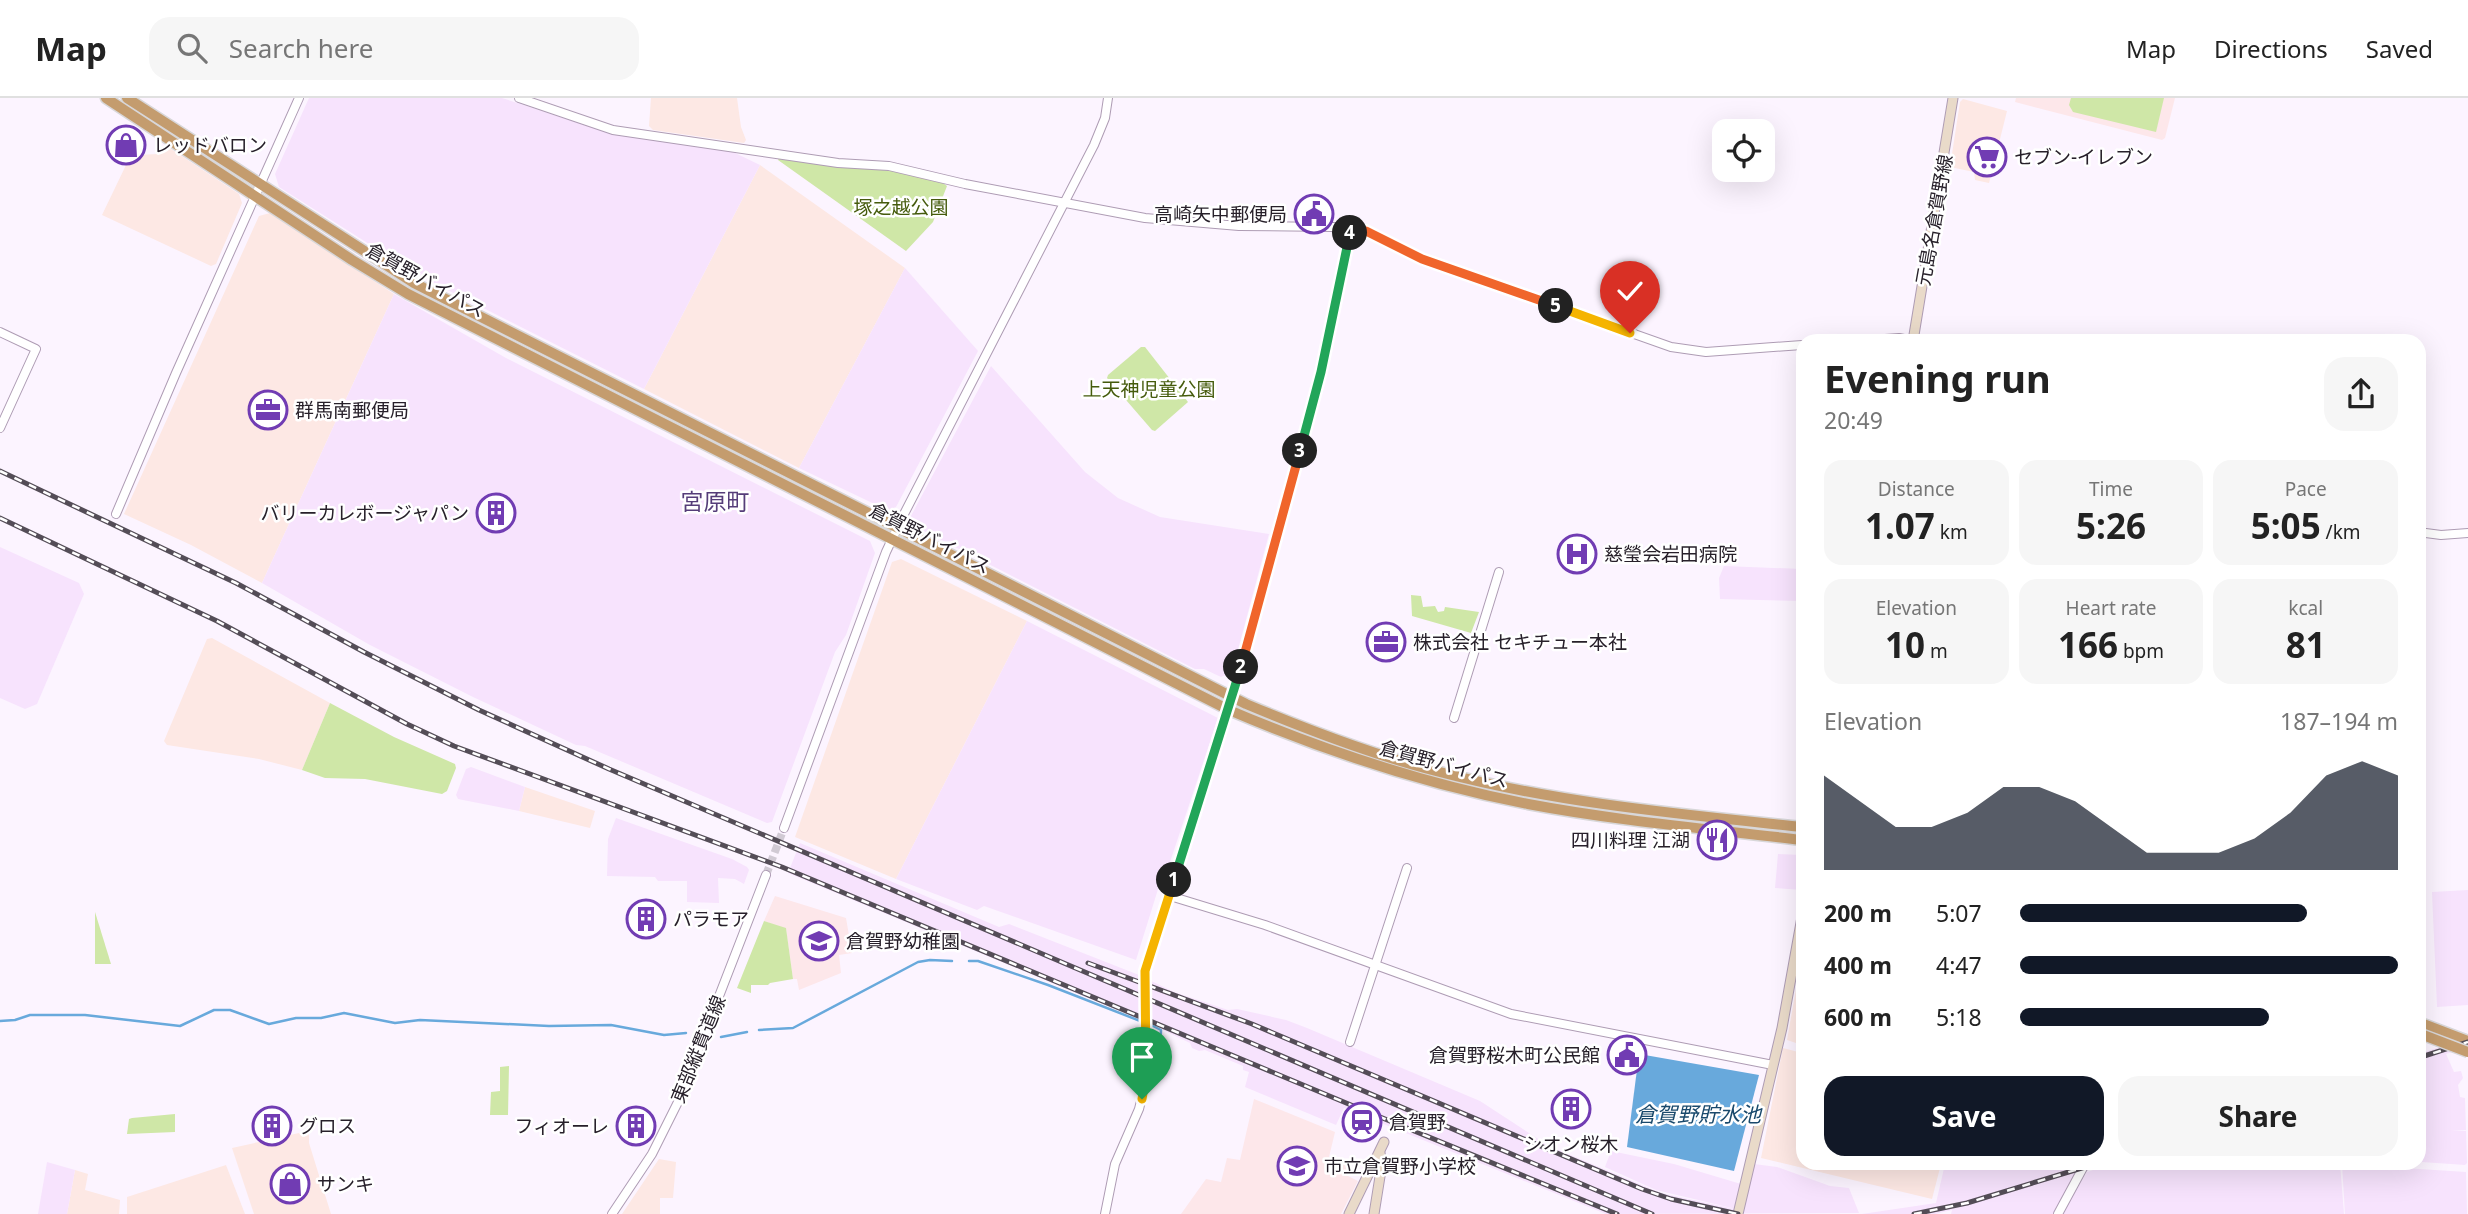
<!DOCTYPE html>
<html lang="en">
<head>
<meta charset="utf-8">
<style>
	:root { --surface:#fff; --page:#f6f6f6; --text:#222; --muted:#767676; --line:#e0e0e0; --accent:#111827 }
	body { margin:0; font-family:"Noto Sans","Noto Sans JP",sans-serif; background:var(--page); color:var(--text); height:100vh; display:flex; flex-direction:column; font-size:26px; white-space:nowrap }
	* { box-sizing:border-box; margin:0 }
	p { font-size:23px; color:var(--muted) }
	.icon { flex:none; width:38px; height:38px; fill:none; stroke:currentColor; stroke-width:2; stroke-linecap:round; stroke-linejoin:round }
	.map { position:relative; flex:1; overflow:hidden }
	.drawer { position:absolute; left:1796px; top:236px; width:630px; height:836px; display:flex; flex-direction:column; background:var(--surface); border-radius:21px; box-shadow:0 7px 28px #0002 }
	.drawer>* { flex:none }
	.controls { position:absolute; left:1712px; top:21px; display:grid; gap:14px }
	.controls a { display:grid; place-items:center; width:63px; height:63px; border-radius:14px; background:var(--surface); box-shadow:0 7px 28px #0002; font-size:35px }
	.pin { position:absolute; display:grid; place-items:center; width:60px; height:60px; color:#fff; margin:-72px -30px; border-radius:50% 50% 50% 0; rotate:-45deg; box-shadow:0 0 7px #0007 }
	.pin .icon { rotate:45deg }
	.km { position:absolute; width:35px; height:35px; margin:-18px; border-radius:50%; background:#222; color:#fff; font-size:19px; line-height:35px; text-align:center }
	.round { display:grid; place-items:center; flex:none; width:74px; height:74px; border-radius:21px; background:var(--page) }
	.summary { display:flex; align-items:center; justify-content:space-between; height:119px; padding:0 28px }
	h1 { font-size:38px; font-weight:700; line-height:52px }
	.stats { display:grid; grid-template-columns:repeat(3,1fr); gap:10px; height:119px; padding:7px 28px }
	.stats div { display:grid; align-content:center; border-radius:18px; background:var(--page); text-align:center }
	.stats b { font-size:35px; font-weight:700 }
	.stats small { font-size:19px; font-weight:400 }
	.stats p { font-size:19px }
	.chart { height:196px; padding:14px 28px }
	.chart p { display:flex; justify-content:space-between }
	.chart svg { width:100%; height:126px; margin-top:7px; fill:var(--accent); opacity:.7 }
	.primary-button { display:flex; gap:14px; margin-top:auto; padding:14px 28px }
	.primary-button a { flex:1; height:80px; border-radius:21px; background:var(--accent); color:#fff; font-size:28px; font-weight:700; line-height:80px; text-align:center }
	.primary-button a+a { background:var(--page); color:var(--text) }
	ul { padding:0 28px; list-style:none; font-size:23px }
	li { display:grid; grid-template-columns:112px 84px 1fr; align-items:center; height:52px }
	li i { height:18px; border-radius:9px; background:var(--accent) }
	header { display:flex; align-items:center; gap:42px; box-sizing:border-box; height:98px; padding:0 35px; background:var(--surface); border-bottom:2px solid var(--line) }
	header strong { font-size:33px }
	nav { display:flex; gap:38px; margin-inline-start:auto; font-size:24px }
	.search { width:490px; height:63px; background:var(--page); display:flex; align-items:center; gap:18px; box-sizing:border-box; padding:0 24px; border-radius:21px; color:var(--muted); font-size:26px }
	.map>svg:first-child { display:block }
</style>
</head>
<body>
<header>
<strong>Map</strong>
<div class="search"><svg class="icon" aria-label="search" viewBox="0 0 24 24"><circle cx="10" cy="10" r="6"/><path d="M15 15l6 6"/></svg>Search here</div>
<nav><a>Map</a><a>Directions</a><a>Saved</a></nav>
</header>
<div class="map">
<svg width="2468" height="1116" viewBox="0 0 2468 1116">
	<rect width="100%" height="100%" fill="#fcf4ff"/>
	<!-- commercial -->
	<g fill="#fde8e4">
		<polygon points="651,0 737,0 741,29 746,42 744,45 653,32 649,28"/>
		<polygon points="1963,1 2007,13 1989,85 1975,82 1974,74 1950,69 1960,4"/>
		<polygon points="165,47 239,96 242,105 216,166 211,168 102,117 127,65 136,65 137,57 158,56"/>
		<polygon points="760,67 905,170 799,370 644,291"/>
		<polygon points="270,115 394,196 262,485 191,447 124,416 259,118"/>
		<polygon points="901,461 1027,523 896,781 795,739 892,464"/>
		<polygon points="212,540 330,605 302,672 259,661 167,647 164,643 207,541"/>
		<polygon points="525,689 595,713 590,730 519,713"/>
		<polygon points="1801,863 1802,864 1802,947 1787,942"/>
		<polygon points="1783,950 1802,955 1802,1066 1941,1066 1932,1101 1761,1060"/>
		<polygon points="309,1030 309,1045 331,1116 254,1116 232,1050 299,1035"/>
		<polygon points="659,1061 676,1064 673,1100 660,1100 660,1116 622,1116"/>
		<polygon points="226,1067 245,1116 127,1116 127,1099"/>
		<polygon points="75,1072 88,1076 85,1092 120,1102 119,1116 67,1116"/>
	</g>
	<!-- built -->
	<g fill="#f7e3fd">
		<polygon points="309,0 502,0 609,35 733,54 760,67 644,291 418,177 279,89 275,76"/>
		<polygon points="905,170 978,253 896,409 887,412 799,370"/>
		<polygon points="394,196 506,260 870,443 875,455 846,537 835,554 772,724 767,725 585,648 576,647 473,599 370,547 262,485"/>
		<polygon points="991,268 1085,374 1118,400 1160,419 1269,436 1232,574 1221,579 1204,571 1195,571 914,428 911,418"/>
		<polygon points="0,449 79,485 84,496 37,606 25,611 0,600"/>
		<polygon points="1724,468 1802,471 1802,503 1720,501 1719,480"/>
		<polygon points="1027,523 1218,620 1162,788 1159,788 1136,862 984,808 977,812 896,781"/>
		<polygon points="471,669 525,689 519,713 458,701 456,697 466,671"/>
		<polygon points="616,720 732,761 747,769 749,772 744,786 735,781 718,780 719,805 687,804 687,783 658,783 655,779 607,778 608,741"/>
		<polygon points="800,745 999,829 1009,826 1139,877 1174,894 1228,912 1237,911 1286,922 1307,930 1480,1003 1549,1048 1661,1095 1744,1113 1754,1066 1777,1069 1830,1088 1849,1090 1859,1115 1606,1116 1344,1010 1336,1027 1245,989 1249,974 1243,972 1243,968 1205,952 1199,953 1192,950 1190,945 1146,924 788,775"/>
		<polygon points="1778,756 1801,757 1802,792 1775,790"/>
		<polygon points="2468,792 2468,907 2437,909 2432,794"/>
		<polygon points="2468,940 2468,949 2446,956 2454,974 2461,973 2463,980 2458,987 2460,999 2465,1000 2466,1032 2451,1032 2466,1033 2467,1065 2465,1067 2422,1064 2424,1030 2418,1029 2418,956"/>
		<polygon points="1611,1053 1674,1066 1741,1086 1736,1111 1656,1092 1605,1069"/>
		<polygon points="47,1064 75,1072 67,1116 38,1116"/>
		<polygon points="1945,1066 2105,1066 2076,1077 2054,1116 1951,1116 1952,1112 1935,1116 1862,1116 1936,1105"/>
		<polygon points="2111,1066 2340,1066 2344,1116 2062,1116 2087,1074"/>
		<polygon points="2342,1066 2466,1074 2467,1116 2345,1116"/>
	</g>
	<!-- education -->
	<g fill="#fde7ea">
		<polygon points="2016,0 2175,0 2165,40 2162,42 2015,4"/>
		<polygon points="775,798 846,820 852,855 839,857 841,875 799,892 797,881 793,881 786,831 764,823"/>
		<polygon points="1254,1001 1335,1034 1329,1059 1349,1065 1346,1077 1358,1083 1341,1116 1181,1116 1206,1081 1221,1084 1227,1060 1240,1062"/>
	</g>
	<!-- green -->
	<g fill="#cfe7a7">
		<polygon points="2071,0 2164,0 2156,34 2073,14 2069,7"/>
		<polygon points="780,58 824,66 893,73 943,85 947,88 933,124 906,153 778,62"/>
		<polygon points="1141,249 1145,249 1188,304 1155,333 1152,332 1107,280 1108,277"/>
		<polygon points="1411,497 1421,498 1423,509 1435,508 1438,514 1444,513 1445,509 1479,514 1471,535 1412,518"/>
		<polygon points="330,605 394,639 455,666 456,670 447,693 442,696 365,681 325,680 302,672"/>
		<polygon points="95,814 111,866 95,866"/>
		<polygon points="764,823 786,830 793,881 770,885 768,887 751,887 751,895 737,890"/>
		<polygon points="509,968 508,1017 490,1017 491,994 500,993 500,969"/>
		<polygon points="175,1016 175,1034 127,1036 129,1021 132,1020"/>
	</g>
	<!-- water -->
	<polygon fill="#68a9dc" points="1639,956 1759,977 1734,1073 1627,1049"/>
	<g fill="none" stroke-linecap="round" stroke-linejoin="round">
		<!-- stream -->
		<g stroke="#68a9dc" stroke-width="2.5">
			<polyline points="969,863 978,863 1048,887 1153,928 1161,932 1160,954"/>
			<polyline points="0,923 15,922 30,917 85,917 180,928 214,912 230,912 269,926 296,920 321,920 344,915 395,925 420,922 549,928 611,927 664,937 686,935"/>
			<polyline points="759,932 793,930 918,864 930,862 952,863"/>
			<polyline points="721,939 747,934"/>
		</g>
		<!-- tertiary-tunnel -->
		<polyline stroke="#d1cad4" stroke-width="8" stroke-dasharray="8 4" stroke-linecap="butt" points="766,777 784,730"/>
		<defs>
			<g id="tertiary">
				<polyline points="519,0 613,32 838,65 889,68 965,86 1145,120 1239,128 1333,129 1366,133 1422,161 1671,249 1706,254 1802,247"/>
				<polyline points="0,234 36,251 0,330"/>
				<polyline points="1857,243 1899,240 1914,243"/>
				<polyline points="116,416 176,275 299,0"/>
				<polyline points="2418,434 2441,437 2468,435"/>
				<polyline points="1454,620 1499,474"/>
				<polyline points="784,730 886,454 903,418 1094,47 1105,20 1108,0"/>
				<polyline points="1170,798 1265,827 1511,916 1773,967"/>
				<polyline points="1350,944 1407,770"/>
				<polyline points="612,1116 652,1056 678,1004 766,777"/>
				<polyline points="1105,1116 1115,1066 1139,1011 1144,991 1145,873 1245,555 1321,274 1351,132"/>
				<polyline points="2058,1116 2085,1066"/>
			</g>
			<g id="secondary">
				<polyline points="1913,243 1953,0"/>
				<polyline points="1349,1116 1384,1044"/>
				<polyline points="1374,1116 1382,1066 1380,1055"/>
				<polyline points="1738,1116 1782,930 1802,819"/>
			</g>
			<g id="trunk">
				<path d="M106,0L352,162L408,196L1229,612C1325,653 1425,686 1528,706C1618,723 1711,731 1802,742"/>
				<path d="M127,0L414,185L1246,606C1308,632 1370,656 1436,673C1556,705 1679,716 1802,729"/>
				<polyline points="2418,924 2468,943"/>
			</g>
		</defs>
		<!-- tertiary casing -->
		<use href="#tertiary" stroke="#ae9cb4" stroke-width="10"/>
		<!-- secondary casing -->
		<use href="#secondary" stroke="#ae9cb4" stroke-width="11"/>
		<!-- trunk casing -->
		<use href="#trunk" stroke="#d8d7d9" stroke-width="13"/>
		<!-- tertiary -->
		<use href="#tertiary" stroke="#fff" stroke-width="8"/>
		<!-- secondary -->
		<use href="#secondary" stroke="#e9dac9" stroke-width="9"/>
		<!-- trunk -->
		<use href="#trunk" stroke="#c49c6e" stroke-width="10"/>
		<defs>
			<g id="rail">
				<polyline points="0,373 236,485 364,554 479,612 609,671 1652,1116"/>
				<polyline points="0,420 217,523 407,626 454,648 782,769 1363,1012 1617,1116"/>
				<polyline points="1088,865 1252,926 1642,1091 1671,1101 1738,1116"/>
				<polyline points="2418,960 2468,944"/>
				<polyline points="1914,1116 1967,1105 2095,1066"/>
			</g>
		</defs>
		<!-- rail casing -->
		<use href="#rail" stroke="#544d57" stroke-width="5"/>
		<!-- rail -->
		<use href="#rail" stroke="#fff" stroke-width="2.5" stroke-dasharray="8" stroke-linecap="butt"/>
		<defs>
			<polyline id="trunk-bridge" points="2418,935 2468,954"/>
		</defs>
		<!-- trunk-bridge casing -->
		<use href="#trunk-bridge" stroke="#d8d7d9" stroke-width="13" stroke-linecap="butt"/>
		<!-- trunk-bridge -->
		<use href="#trunk-bridge" stroke="#c49c6e" stroke-width="10"/>
	</g>
	<g fill="none" stroke-linecap="round" stroke-linejoin="round">
		<defs>
			<polyline id="split-1" points="1142,1001 1146,978 1145,873 1174,782"/>
			<polyline id="split-2" points="1174,782 1241,569"/>
			<polyline id="split-3" points="1241,569 1300,353"/>
			<polyline id="split-4" points="1300,353 1321,274 1350,135"/>
			<polyline id="split-5" points="1350,135 1351,132 1366,133 1422,161 1556,208"/>
			<polyline id="split-6" points="1556,208 1630,235"/>
		</defs>
		<!-- split-1 casing -->
		<use href="#split-1" stroke="#fff" stroke-width="14"/>
		<!-- split-2 casing -->
		<use href="#split-2" stroke="#fff" stroke-width="14"/>
		<!-- split-3 casing -->
		<use href="#split-3" stroke="#fff" stroke-width="14"/>
		<!-- split-4 casing -->
		<use href="#split-4" stroke="#fff" stroke-width="14"/>
		<!-- split-5 casing -->
		<use href="#split-5" stroke="#fff" stroke-width="14"/>
		<!-- split-6 casing -->
		<use href="#split-6" stroke="#fff" stroke-width="14"/>
		<!-- split-1 -->
		<use href="#split-1" stroke="#f5b400" stroke-width="9"/>
		<!-- split-2 -->
		<use href="#split-2" stroke="#22a559" stroke-width="9"/>
		<!-- split-3 -->
		<use href="#split-3" stroke="#f0652b" stroke-width="9"/>
		<!-- split-4 -->
		<use href="#split-4" stroke="#22a559" stroke-width="9"/>
		<!-- split-5 -->
		<use href="#split-5" stroke="#f0652b" stroke-width="9"/>
		<!-- split-6 -->
		<use href="#split-6" stroke="#f5b400" stroke-width="9"/>
	</g>
	<!-- icons -->
	<defs>
		<symbol id="shop-ring" viewBox="-11 -11 22 22"><circle r="9.5" fill="#fff" stroke="#713cb3" stroke-width="1.5"/><path d="M-5-2.5h2.3a2.7 3.5 0 0 1 5.4 0H5L5.5 6h-11ZM-1.5-2.5h3a1.5 2.3 0 0 0-3 0Z" fill="#713cb3"/></symbol>
		<symbol id="supermarket-ring" viewBox="-11 -11 22 22"><circle r="9.5" fill="#fff" stroke="#713cb3" stroke-width="1.5"/><path d="M-6-5.5h2.5l.6 2H6L4.5 2H-2.5L-4.4-4H-6ZM-1.5 3.2a1.3 1.3 0 1 0 .1 0ZM3 3.2a1.3 1.3 0 1 0 .1 0Z" fill="#713cb3"/></symbol>
		<symbol id="civic-ring" viewBox="-11 -11 22 22"><circle r="9.5" fill="#fff" stroke="#713cb3" stroke-width="1.5"/><path d="M-.6-6.5H3V-4.5H.6V-3L4-1V1h2V6H-6V1h2V-1L-.6-3ZM-1.2 2.5V6h2.4V2.5Z" fill="#713cb3"/></symbol>
		<symbol id="office-ring" viewBox="-11 -11 22 22"><circle r="9.5" fill="#fff" stroke="#713cb3" stroke-width="1.5"/><path d="M-6-3h4V-5.5h4V-3h4V5H-6ZM-1-4.5V-3h2v-1.5ZM-6 0V1H6V0Z" fill="#713cb3"/></symbol>
		<symbol id="building-ring" viewBox="-11 -11 22 22"><circle r="9.5" fill="#fff" stroke="#713cb3" stroke-width="1.5"/><path d="M-4-6H4V6H1V3H-1V6H-4ZM-2.5-4.3h1.7v1.8h-1.7ZM.8-4.3h1.7v1.8H.8ZM-2.5-1h1.7V.8h-1.7ZM.8-1h1.7V.8H.8Z" fill="#713cb3"/></symbol>
		<symbol id="hospital-ring" viewBox="-11 -11 22 22"><circle r="9.5" fill="#fff" stroke="#713cb3" stroke-width="1.5"/><path d="M-5-5h3v3.5h4V-5h3V5h-3V1.5h-4V5h-3Z" fill="#713cb3"/></symbol>
		<symbol id="restaurant-ring" viewBox="-11 -11 22 22"><circle r="9.5" fill="#fff" stroke="#713cb3" stroke-width="1.5"/><path d="M-5-6h1v4h1v-4h1v4h1v-4h1v5L-1.5 .5V6h-2V.5L-5-1ZM5-6V6H3V1.5H1.5Q1.5-4 5-6Z" fill="#713cb3"/></symbol>
		<symbol id="school-ring" viewBox="-11 -11 22 22"><circle r="9.5" fill="#fff" stroke="#713cb3" stroke-width="1.5"/><path d="M0-5L7-2L0 1L-7-2ZM-4 1L0 2.5L4 1V4Q0 6-4 4Z" fill="#713cb3"/></symbol>
		<symbol id="station-ring" viewBox="-11 -11 22 22"><circle r="9.5" fill="#fff" stroke="#713cb3" stroke-width="1.5"/><path d="M-3-6H3Q5-6 5-4V2Q5 4 3 4L4.5 6H3L1.5 4h-3L-3 6H-4.5L-3 4Q-5 4-5 2V-4Q-5-6-3-6ZM-3.5-4v3h7v-3ZM-3.5 1v1.5H-2V1ZM2 1v1.5H3.5V1Z" fill="#713cb3"/></symbol>
	</defs>
	<g fill-rule="evenodd">
		<use href="#shop-ring" x="104" y="25" width="44" height="44"/>
		<use href="#supermarket-ring" x="1965" y="37" width="44" height="44"/>
		<use href="#civic-ring" x="1292" y="94" width="44" height="44"/>
		<use href="#office-ring" x="246" y="290" width="44" height="44"/>
		<use href="#building-ring" x="474" y="393" width="44" height="44"/>
		<use href="#hospital-ring" x="1555" y="434" width="44" height="44"/>
		<use href="#office-ring" x="1364" y="522" width="44" height="44"/>
		<use href="#restaurant-ring" x="1695" y="720" width="44" height="44"/>
		<use href="#building-ring" x="624" y="799" width="44" height="44"/>
		<use href="#school-ring" x="797" y="821" width="44" height="44"/>
		<use href="#civic-ring" x="1605" y="935" width="44" height="44"/>
		<use href="#building-ring" x="1549" y="989" width="44" height="44"/>
		<use href="#station-ring" x="1340" y="1002" width="44" height="44"/>
		<use href="#building-ring" x="250" y="1006" width="44" height="44"/>
		<use href="#building-ring" x="614" y="1006" width="44" height="44"/>
		<use href="#school-ring" x="1275" y="1046" width="44" height="44"/>
		<use href="#shop-ring" x="268" y="1064" width="44" height="44"/>
	</g>
	<g text-anchor="middle" dominant-baseline="central" stroke-width="5" stroke-linejoin="round" paint-order="stroke">
		<!-- poi labels -->
		<g font-size="19" fill="#27202a" stroke="#fff" text-anchor="start">
			<text x="153" y="47">レッドバロン</text>
			<text x="2014" y="59">セブン-イレブン</text>
			<text x="1287" y="116" text-anchor="end">高崎矢中郵便局</text>
			<text x="295" y="312">群馬南郵便局</text>
			<text x="469" y="415" text-anchor="end">バリーカレボージャパン</text>
			<text x="1604" y="456">慈瑩会岩田病院</text>
			<text x="1413" y="544">株式会社 セキチュー本社</text>
			<text x="1690" y="742" text-anchor="end">四川料理 江湖</text>
			<text x="673" y="821">パラモア</text>
			<text x="846" y="843">倉賀野幼稚園</text>
			<text x="1600" y="957" text-anchor="end">倉賀野桜木町公民館</text>
			<text x="1389" y="1024">倉賀野</text>
			<text x="299" y="1028">グロス</text>
			<text x="609" y="1028" text-anchor="end">フィオーレ</text>
			<text x="1571" y="1046" text-anchor="middle">シオン桜木</text>
			<text x="1324" y="1068">市立倉賀野小学校</text>
			<text x="317" y="1086">サンキ</text>
		</g>
		<!-- park labels -->
		<g font-size="19" fill="#455b0c" stroke="#fff">
			<text x="901" y="109">塚之越公園</text>
			<text x="1149" y="291">上天神児童公園</text>
		</g>
		<!-- street labels -->
		<g font-size="19" fill="#27202a" stroke="#fff">
			<text transform="translate(1934 122) rotate(-80)">元島名倉賀野線</text>
			<text transform="translate(426 182) rotate(29)">倉賀野バイパス</text>
			<text transform="translate(930 440) rotate(27)">倉賀野バイパス</text>
			<text transform="translate(1444 666) rotate(15)">倉賀野バイパス</text>
			<text transform="translate(698 951) rotate(-68)">東部縦貫道線</text>
		</g>
		<!-- water labels -->
		<g font-size="21" font-style="italic" fill="#19496c" stroke="#fff">
			<text x="1698" y="1016">倉賀野貯水池</text>
		</g>
		<!-- quarter labels -->
		<g font-size="23" fill="#553d79" stroke="#fff">
			<text x="715" y="403">宮原町</text>
		</g>
	</g>
</svg>
<div class="controls">
<a><svg class="icon" aria-label="locate" viewBox="0 0 24 24"><circle cx="12" cy="12" r="6"/><path d="M12 2v4M12 18v4M2 12h4M18 12h4"/></svg></a>
</div>
<div class="pin" style="left:1142px;top:1001px;background:#1e9e55"><svg class="icon" aria-label="arrive" viewBox="0 0 24 24"><path d="M6 21V4h12l-3 4 3 4H6"/></svg></div>
<div class="pin" style="left:1630px;top:235px;background:#d93025"><svg class="icon" aria-label="check" viewBox="0 0 24 24"><path d="M5 12l5 5 9-10"/></svg></div>
<b class="km" style="left:1174px;top:782px">1</b>
<b class="km" style="left:1241px;top:569px">2</b>
<b class="km" style="left:1300px;top:353px">3</b>
<b class="km" style="left:1350px;top:135px">4</b>
<b class="km" style="left:1556px;top:208px">5</b>
<section class="drawer">
<div class="summary"><div><h1>Evening run</h1><p>20:49</p></div><a class="round"><svg class="icon" aria-label="share" viewBox="0 0 24 24"><path d="M12 15V3M7 8l5-5 5 5M5 13v7h14v-7"/></svg></a></div>
<div class="stats">
<div><p>Distance</p><b>1.07<small> km</small></b></div>
<div><p>Time</p><b>5:26</b></div>
<div><p>Pace</p><b>5:05<small> /km</small></b></div>
</div>
<div class="stats">
<div><p>Elevation</p><b>10<small> m</small></b></div>
<div><p>Heart rate</p><b>166<small> bpm</small></b></div>
<div><p>kcal</p><b>81</b></div>
</div>
<div class="chart"><p><span>Elevation</span>187–194 m</p>
<svg viewBox="0 0 160 44" preserveAspectRatio="none"><path d="M0 44V11L10 20L20 29L30 29L40 24L50 15L60 15L70 20L80 29L90 38L100 38L110 38L120 33L130 24L140 11L150 6L160 11V44z"/></svg>
</div>
<ul>
<li><b>200 m</b>5:07<i style="width:76%"></i></li>
<li><b>400 m</b>4:47<i style="width:100%"></i></li>
<li><b>600 m</b>5:18<i style="width:66%"></i></li>
</ul>
<div class="primary-button"><a>Save</a><a>Share</a></div>
</section>
</div>
</body>
</html>
